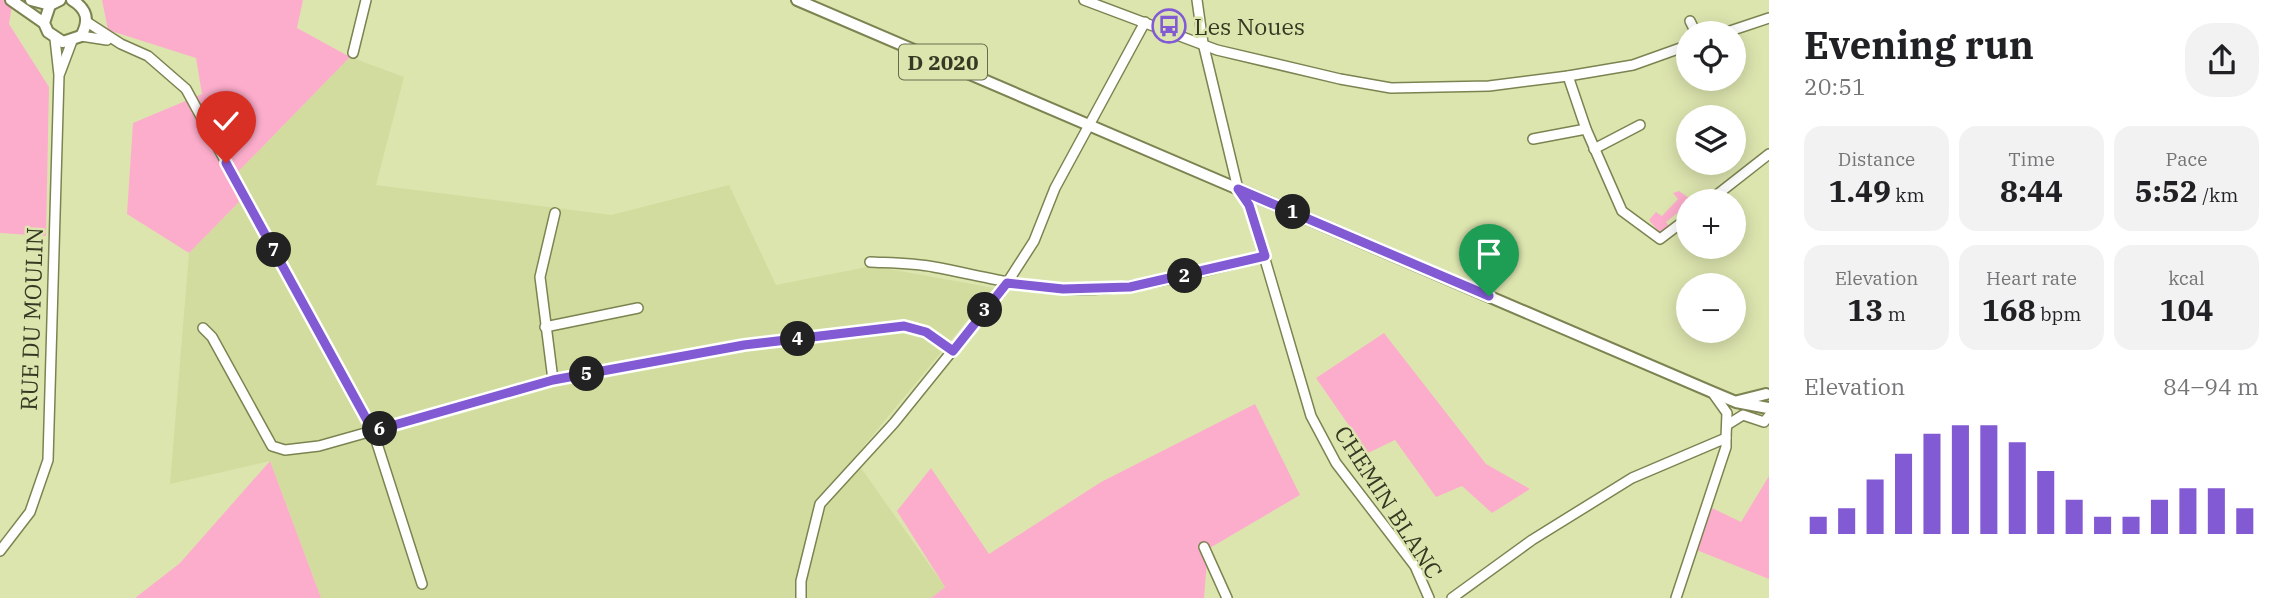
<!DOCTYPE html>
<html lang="en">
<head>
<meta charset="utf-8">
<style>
	:root { --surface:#fff; --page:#f2f2f2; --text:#202124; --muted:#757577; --accent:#825ad4 }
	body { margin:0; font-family:"IBM Plex Serif",serif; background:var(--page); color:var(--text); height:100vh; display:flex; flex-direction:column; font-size:26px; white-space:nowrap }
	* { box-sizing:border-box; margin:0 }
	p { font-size:23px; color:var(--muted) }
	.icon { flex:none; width:38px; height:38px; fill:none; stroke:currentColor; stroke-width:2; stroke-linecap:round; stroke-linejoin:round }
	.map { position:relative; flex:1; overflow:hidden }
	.panel { display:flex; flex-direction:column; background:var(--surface); width:525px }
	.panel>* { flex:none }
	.controls { position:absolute; left:1676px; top:21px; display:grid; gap:14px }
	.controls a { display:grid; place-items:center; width:70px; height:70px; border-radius:50%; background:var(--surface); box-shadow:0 4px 18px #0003; font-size:35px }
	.pin { position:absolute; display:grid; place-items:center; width:60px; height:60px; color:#fff; margin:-72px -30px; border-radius:50% 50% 50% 0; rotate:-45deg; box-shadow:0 0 7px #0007 }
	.pin .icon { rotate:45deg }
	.km { position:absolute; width:35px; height:35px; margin:-18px; border-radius:50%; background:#222; color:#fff; font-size:19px; line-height:35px; text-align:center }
	.round { display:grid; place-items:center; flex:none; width:74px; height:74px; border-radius:28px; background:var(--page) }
	.summary { display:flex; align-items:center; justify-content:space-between; height:119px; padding:0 35px }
	h1 { font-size:38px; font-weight:700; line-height:52px }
	.stats { display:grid; grid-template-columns:repeat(3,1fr); gap:10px; height:119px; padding:7px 35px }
	.stats div { display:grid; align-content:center; border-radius:18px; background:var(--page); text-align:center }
	.stats b { font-size:30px; font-weight:700 }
	.stats small { font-size:19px; font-weight:400 }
	.stats p { font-size:19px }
	.chart { height:196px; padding:14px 35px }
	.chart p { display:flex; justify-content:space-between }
	.chart svg { width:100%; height:126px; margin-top:7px; stroke:var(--accent); stroke-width:6 }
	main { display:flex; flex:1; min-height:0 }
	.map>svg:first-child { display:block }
</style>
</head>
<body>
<main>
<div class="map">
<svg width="1769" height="598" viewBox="0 0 1769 598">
	<rect width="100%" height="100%" fill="#dde5af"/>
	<!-- built -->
	<polygon fill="#d2dc9e" points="350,57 404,77 376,185 611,215 729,185 776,285 872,266 994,288 854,458 945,587 931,598 321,598 270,461 170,484 189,253 239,202 230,180"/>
	<!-- green -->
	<g fill="#fdadcc">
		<polygon points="0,0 13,0 9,24 49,87 46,236 0,233"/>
		<polygon points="102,0 303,0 297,28 350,57 230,180 239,202 189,253 127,214 133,123 202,94 196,58 108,30"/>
		<polygon points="1679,191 1693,201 1689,201 1689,209 1686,206 1666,222 1670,228 1659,232 1649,220 1656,212 1662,216 1678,199 1673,193"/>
		<polygon points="1384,333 1486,464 1530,489 1492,513 1462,486 1436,497 1395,440 1368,453 1316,378"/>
		<polygon points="1255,404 1300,495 1208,549 1204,598 931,598 945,587 897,511 931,468 989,554 1101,482"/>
		<polygon points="270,461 321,598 135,598 180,563"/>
		<polygon points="1769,476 1769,579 1694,549 1708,506 1741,522"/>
	</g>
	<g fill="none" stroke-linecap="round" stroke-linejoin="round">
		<defs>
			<g id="minor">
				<polyline points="1084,0 1217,50 1340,79 1391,88 1489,86 1568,76 1633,65 1689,45"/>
				<polyline points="1197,0 1203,43 1238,189 1249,205 1311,416 1336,463 1415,566 1429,598"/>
				<polyline points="1690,21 1696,33"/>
				<polyline points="87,22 121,44 148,56 186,89 373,431 422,584"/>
				<polyline points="1724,33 1769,18"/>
				<polyline points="81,36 107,40"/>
				<polyline points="353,53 366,0"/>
				<polyline points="60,73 72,41"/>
				<polyline points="1568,76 1586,129 1622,211 1660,239 1689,217"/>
				<polyline points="1533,139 1586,129"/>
				<polyline points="1594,149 1640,125"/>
				<polyline points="1709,201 1769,154"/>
				<path d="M870,262C891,263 914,263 934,267C977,275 1017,286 1060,289C1130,294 1198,272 1265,256"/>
				<polyline points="545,327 638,308"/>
				<polyline points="203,328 212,337 272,446 285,450 319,446 553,380 744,345 904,326 926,333 953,351"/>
				<polyline points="553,380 540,277 555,213"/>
				<polyline points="1727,425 1743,415 1764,422 1769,416"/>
				<polyline points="1204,547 1227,598"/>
				<polyline points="0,551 30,512 48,460 59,75 55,39"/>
				<polyline points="801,598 801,581 820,504 894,423 1007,283 1034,241 1055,188 1145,22"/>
				<polyline points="1452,598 1532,540 1632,478 1726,438 1727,413 1712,392"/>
				<polyline points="1676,598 1726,447 1726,438"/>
			</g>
			<g id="major">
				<polyline points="11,0 44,23"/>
				<polyline points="31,0 50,5"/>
				<path d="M60,0L50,5L44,23L48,32L63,42L81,36C90,20 87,9 72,0"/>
				<polyline points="797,0 1712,392 1736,402 1768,408"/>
				<polyline points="1738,401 1766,394"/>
			</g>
		</defs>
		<!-- minor casing -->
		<use href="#minor" stroke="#7c8350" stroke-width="12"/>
		<!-- major casing -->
		<use href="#major" stroke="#7c8350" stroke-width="14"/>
		<!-- minor -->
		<use href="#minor" stroke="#fff" stroke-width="9"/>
		<!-- major -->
		<use href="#major" stroke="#fff" stroke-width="10"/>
	</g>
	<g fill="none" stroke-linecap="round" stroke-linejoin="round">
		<defs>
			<polyline id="route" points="226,163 373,431 553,380 744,345 904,326 926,332 953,351 1007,283 1063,289 1130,287 1265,256 1249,205 1238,189 1489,296"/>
		</defs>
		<!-- route casing -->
		<use href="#route" stroke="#fff" stroke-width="14"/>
		<!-- route -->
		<use href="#route" stroke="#825ad4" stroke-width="9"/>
	</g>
	<!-- icons -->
	<defs>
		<symbol id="bus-ring" viewBox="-11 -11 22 22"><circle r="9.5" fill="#dde5af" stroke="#825ad4" stroke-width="1.5"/><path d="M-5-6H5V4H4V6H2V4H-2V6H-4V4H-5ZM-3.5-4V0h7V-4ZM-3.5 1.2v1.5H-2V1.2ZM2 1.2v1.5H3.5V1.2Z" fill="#825ad4"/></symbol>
	</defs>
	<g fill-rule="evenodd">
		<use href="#bus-ring" x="1150" y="7" width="38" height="38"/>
	</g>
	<g text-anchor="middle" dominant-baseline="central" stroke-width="5" stroke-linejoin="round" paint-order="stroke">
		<!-- shield labels -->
		<rect fill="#dde5af" stroke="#676c4c" stroke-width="2" x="899" y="44.5" width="88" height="35" rx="5"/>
		<g font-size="21" font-weight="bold" fill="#353822">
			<text x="943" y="62">D 2020</text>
		</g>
		<!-- poi labels -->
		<g font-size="23" fill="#353822" stroke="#dde5af" text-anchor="start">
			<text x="1194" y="26">Les Noues</text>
		</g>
		<!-- street labels -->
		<g font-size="23" fill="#353822" stroke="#dde5af">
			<text transform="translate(31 319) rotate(-88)">RUE DU MOULIN</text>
			<text transform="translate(1389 502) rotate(57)">CHEMIN BLANC</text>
		</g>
	</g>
</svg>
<div class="controls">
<a><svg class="icon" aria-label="locate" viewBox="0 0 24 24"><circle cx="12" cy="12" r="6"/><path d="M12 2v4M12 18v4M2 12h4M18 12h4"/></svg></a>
<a><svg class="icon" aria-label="layers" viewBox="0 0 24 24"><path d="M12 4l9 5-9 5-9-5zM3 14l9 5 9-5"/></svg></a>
<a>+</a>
<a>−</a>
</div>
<div class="pin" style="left:1489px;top:296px;background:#1e9e55"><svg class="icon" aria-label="arrive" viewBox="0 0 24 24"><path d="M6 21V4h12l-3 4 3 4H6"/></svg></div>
<div class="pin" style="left:226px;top:163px;background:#d93025"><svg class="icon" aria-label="check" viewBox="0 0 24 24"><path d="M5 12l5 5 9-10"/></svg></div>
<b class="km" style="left:1293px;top:212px">1</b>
<b class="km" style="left:1185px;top:276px">2</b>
<b class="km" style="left:985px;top:310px">3</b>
<b class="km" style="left:798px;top:339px">4</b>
<b class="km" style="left:587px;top:374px">5</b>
<b class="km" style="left:380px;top:429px">6</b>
<b class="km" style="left:274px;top:250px">7</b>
</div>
<section class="panel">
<div class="summary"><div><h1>Evening run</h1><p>20:51</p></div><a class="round"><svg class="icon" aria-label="share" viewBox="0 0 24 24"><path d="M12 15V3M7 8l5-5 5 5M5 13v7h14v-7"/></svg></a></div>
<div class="stats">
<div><p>Distance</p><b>1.49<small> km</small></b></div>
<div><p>Time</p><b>8:44</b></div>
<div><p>Pace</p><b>5:52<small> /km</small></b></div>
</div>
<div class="stats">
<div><p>Elevation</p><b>13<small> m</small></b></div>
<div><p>Heart rate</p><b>168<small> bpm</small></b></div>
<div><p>kcal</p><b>104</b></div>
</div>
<div class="chart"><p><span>Elevation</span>84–94 m</p>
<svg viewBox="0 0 160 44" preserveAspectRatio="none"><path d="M5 44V38M15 44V35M25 44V25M35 44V16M45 44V9M55 44V6M65 44V6M75 44V12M85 44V22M95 44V32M105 44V38M115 44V38M125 44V32M135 44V28M145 44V28M155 44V35"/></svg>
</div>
</section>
</main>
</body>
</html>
